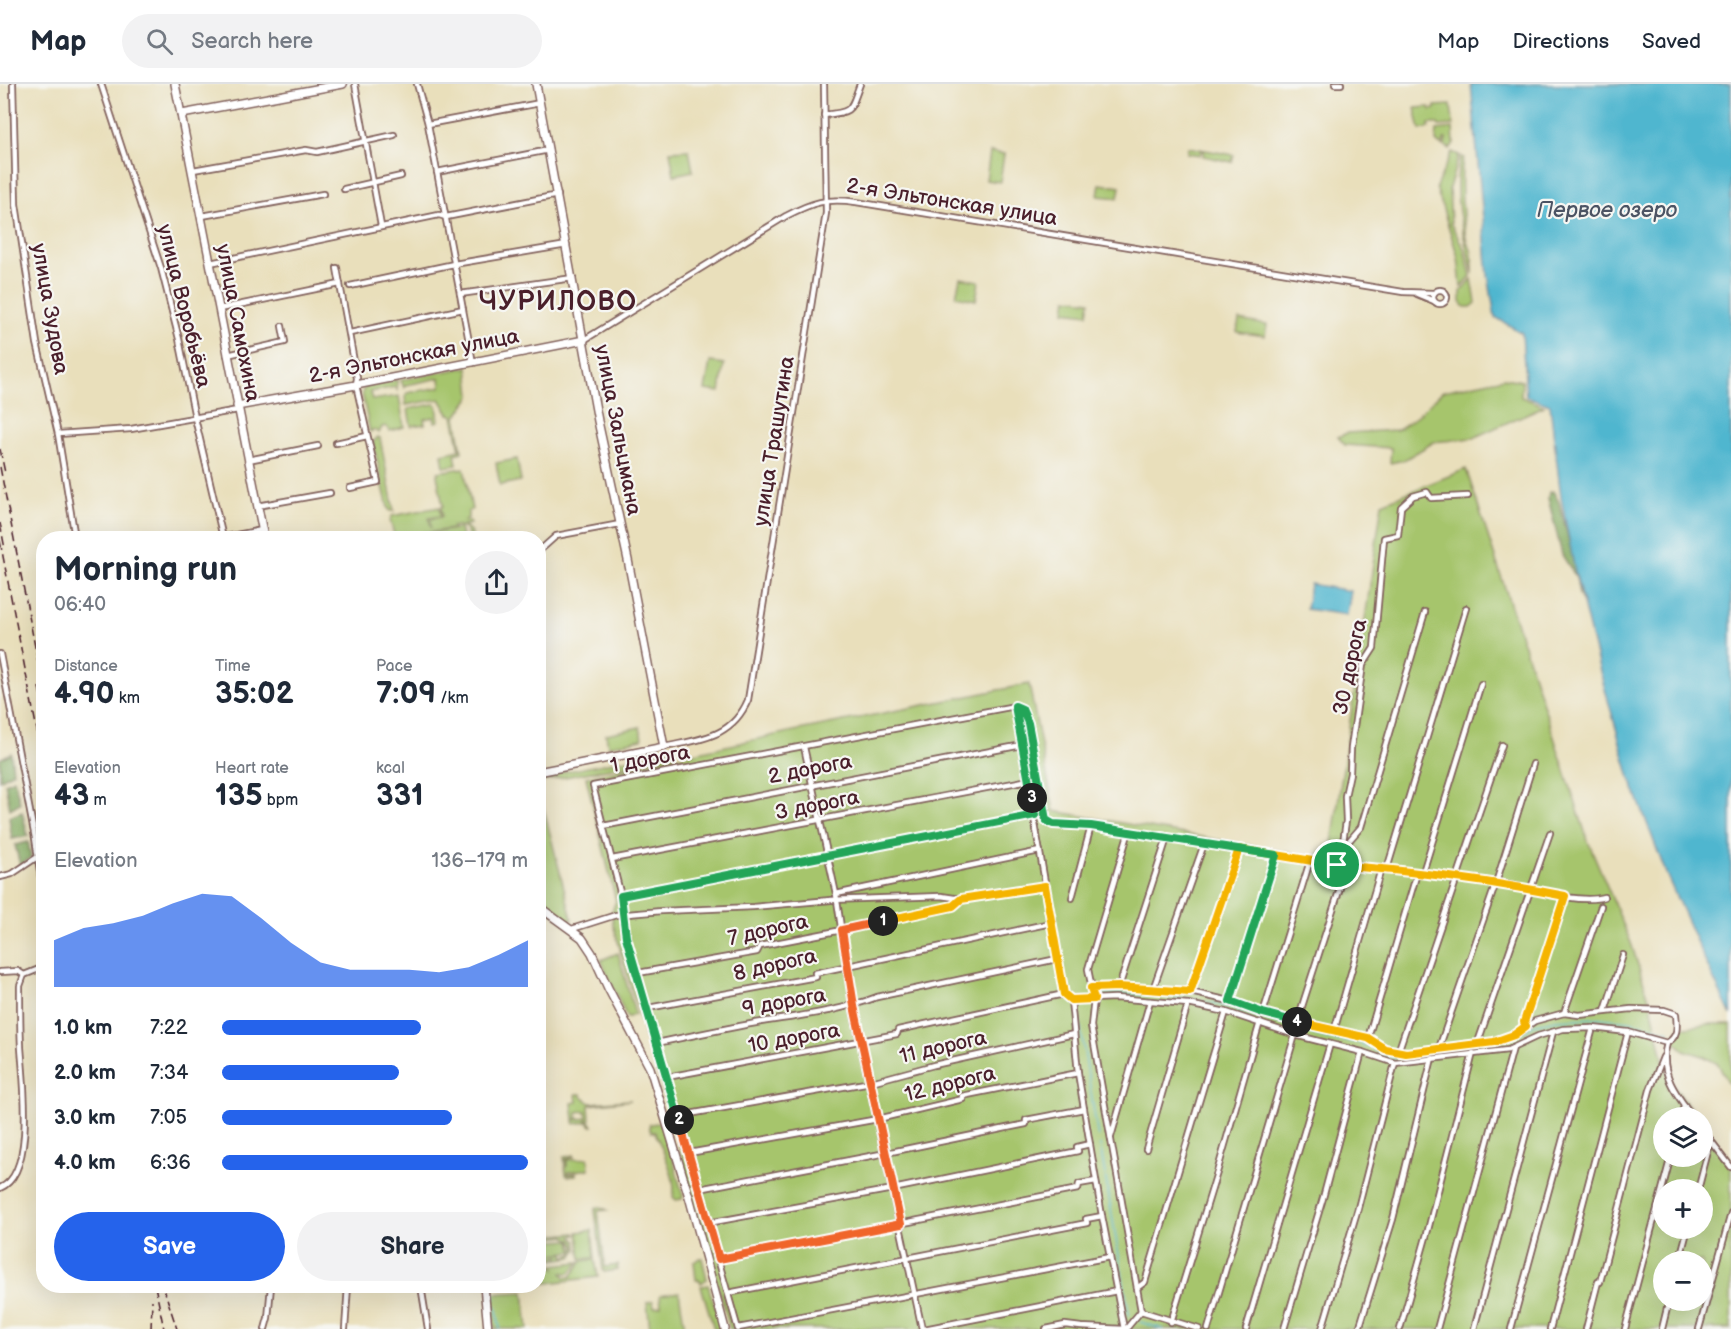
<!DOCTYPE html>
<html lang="en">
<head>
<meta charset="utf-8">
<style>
	:root { --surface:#fff; --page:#f2f2f3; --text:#1f2937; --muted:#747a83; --line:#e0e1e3; --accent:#2563eb }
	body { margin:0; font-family:"Balsamiq Sans",sans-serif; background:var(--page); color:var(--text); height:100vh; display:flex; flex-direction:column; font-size:22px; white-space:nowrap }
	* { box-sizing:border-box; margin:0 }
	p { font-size:20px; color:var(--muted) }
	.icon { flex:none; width:33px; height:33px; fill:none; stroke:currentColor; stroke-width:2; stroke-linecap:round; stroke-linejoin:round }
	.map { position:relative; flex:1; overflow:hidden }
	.side { position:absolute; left:36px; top:447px; width:510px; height:762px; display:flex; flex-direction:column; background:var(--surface); border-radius:24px; box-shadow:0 6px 24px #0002 }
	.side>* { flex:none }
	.fabs { position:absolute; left:1653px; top:1023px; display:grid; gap:12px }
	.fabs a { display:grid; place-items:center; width:60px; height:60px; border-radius:50%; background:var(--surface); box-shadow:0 6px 24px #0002; font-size:30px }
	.pin { position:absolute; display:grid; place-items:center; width:51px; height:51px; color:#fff; margin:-26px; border:3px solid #fff; border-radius:50%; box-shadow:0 2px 6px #0007 }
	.km { position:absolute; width:30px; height:30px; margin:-15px; border-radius:50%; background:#222; color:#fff; font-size:16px; line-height:30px; text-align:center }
	.round { display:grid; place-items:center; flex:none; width:63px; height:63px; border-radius:32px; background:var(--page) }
	.summary { display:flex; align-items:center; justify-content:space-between; height:102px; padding:0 18px }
	h1 { font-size:33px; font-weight:800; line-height:45px }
	.figures { display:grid; grid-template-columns:repeat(3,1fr); gap:9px; height:102px; padding:6px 18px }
	.figures div { display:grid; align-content:center }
	.figures b { font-size:30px; font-weight:800 }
	.figures small { font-size:16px; font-weight:400 }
	.figures p { font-size:16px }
	.chart { height:168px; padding:12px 18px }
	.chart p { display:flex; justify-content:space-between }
	.chart svg { width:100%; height:108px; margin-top:6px; fill:var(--accent); opacity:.7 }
	.action { display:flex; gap:12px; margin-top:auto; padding:12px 18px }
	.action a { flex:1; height:69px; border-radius:36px; background:var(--accent); color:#fff; font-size:24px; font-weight:800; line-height:69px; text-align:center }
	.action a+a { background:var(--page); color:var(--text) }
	ul { padding:0 18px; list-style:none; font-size:20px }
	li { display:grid; grid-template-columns:96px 72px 1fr; align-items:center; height:45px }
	li i { height:15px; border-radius:8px; background:var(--accent) }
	header { display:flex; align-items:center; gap:36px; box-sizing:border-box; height:84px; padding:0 30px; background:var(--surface); border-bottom:2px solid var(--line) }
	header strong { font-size:28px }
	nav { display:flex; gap:33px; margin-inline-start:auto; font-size:21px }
	.search { width:420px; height:54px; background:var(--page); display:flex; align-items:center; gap:15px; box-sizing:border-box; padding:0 21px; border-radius:33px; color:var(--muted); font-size:22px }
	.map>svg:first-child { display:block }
</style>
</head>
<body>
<header>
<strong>Map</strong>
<div class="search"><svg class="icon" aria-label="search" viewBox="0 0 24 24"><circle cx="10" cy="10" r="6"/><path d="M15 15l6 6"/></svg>Search here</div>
<nav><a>Map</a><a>Directions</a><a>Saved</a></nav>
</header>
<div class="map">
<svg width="1731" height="1245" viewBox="0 0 1731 1245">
	<rect width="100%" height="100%" fill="#f6f6f2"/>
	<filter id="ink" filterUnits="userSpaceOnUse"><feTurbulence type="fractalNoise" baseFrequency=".0167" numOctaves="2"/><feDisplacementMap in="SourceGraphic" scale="12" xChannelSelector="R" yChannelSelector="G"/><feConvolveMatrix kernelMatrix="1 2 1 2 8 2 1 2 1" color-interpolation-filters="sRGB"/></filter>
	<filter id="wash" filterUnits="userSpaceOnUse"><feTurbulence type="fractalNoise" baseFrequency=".008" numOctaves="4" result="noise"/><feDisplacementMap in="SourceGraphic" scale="24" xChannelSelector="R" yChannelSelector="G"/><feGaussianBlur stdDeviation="1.35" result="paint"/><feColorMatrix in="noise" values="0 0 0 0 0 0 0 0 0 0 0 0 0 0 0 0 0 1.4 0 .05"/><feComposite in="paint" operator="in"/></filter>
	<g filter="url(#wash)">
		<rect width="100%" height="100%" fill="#e9dfbb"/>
		<!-- green -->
		<g fill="#a6c56c" stroke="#78724c" stroke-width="1.5" fill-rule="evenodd">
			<polygon points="1451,21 1453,41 1439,42 1438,40 1429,40 1429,44 1420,46 1415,24 1430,23 1431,26 1435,25 1435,22"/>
			<polygon points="1453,44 1454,59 1450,65 1445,62 1446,55 1444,55 1443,62 1436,58 1437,46"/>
			<polygon points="1188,63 1234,71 1232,78 1203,72 1204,67 1201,67 1200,71 1187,69"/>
			<polygon points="689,66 693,87 674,91 670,67"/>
			<polygon points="990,68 1004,70 1000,98 986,96"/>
			<polygon points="1452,68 1459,71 1449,104 1451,140 1464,165 1471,192 1461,203 1458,173 1436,103"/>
			<path d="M1461,72L1464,74C1459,86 1463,143 1467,158C1468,161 1470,163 1471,166C1473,172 1473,184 1473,190C1464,154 1450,108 1461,72Z"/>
			<polygon points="1100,100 1120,103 1118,114 1098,112"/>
			<polygon points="960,194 979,197 976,216 956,212"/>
			<polygon points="1472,195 1476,219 1471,223 1465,223 1461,218 1461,207"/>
			<polygon points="1067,214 1090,217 1088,230 1065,227"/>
			<polygon points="1239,236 1267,241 1265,252 1237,248"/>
			<polygon points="710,278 724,280 720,308 705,306"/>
			<polygon points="468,283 471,312 456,333 462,368 455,370 457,381 444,383 442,370 460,366 453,331 449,330 440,315 406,321 405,313 407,309 441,303 440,294 406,301 404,304 401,296"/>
			<polygon points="1504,294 1522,297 1521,313 1544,322 1473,354 1434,358 1404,376 1390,379 1391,364 1345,361 1338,353 1347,349 1397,346 1411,337 1443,307"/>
			<polygon points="397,296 397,306 395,303 370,308 372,316 399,312 404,343 390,347 386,342 382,343 379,349 374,346 370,348 362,309 365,303"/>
			<polygon points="434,320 437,322 439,337 435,338 434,333 424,335 425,340 411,342 408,325"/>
			<polygon points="378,353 380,354 394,427 390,427 388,424 373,358"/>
			<polygon points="517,375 521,397 500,401 496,379"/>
			<path d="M464,384L472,426L468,427V434L464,437H470V440L464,441L470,447L473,454H470L465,445L459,442L452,443V445L426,449V448C414,450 407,455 395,454L390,436L392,432L439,423L441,432L429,434L431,444L430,435L442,433L441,423L443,422L437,391L438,388Z"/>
			<path d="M1466,385L1588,757L1631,859L1651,921L1665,983L1674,1002L1697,1033L1664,1034V1072H1702L1703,1041L1731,1079V1245H730L663,1004L645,952L613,840L612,827L616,817L586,693L789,648L1029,600L1054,727L1314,773H1330L1382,419ZM1664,1106H1702V1144H1664ZM1664,1178H1702V1216H1664Z"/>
			<polygon points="460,444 462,454 424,454 423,451"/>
			<polygon points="640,643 642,655 608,662 606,650"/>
			<polygon points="672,666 673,672 539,698 539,693"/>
			<polygon points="538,703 572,835 569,838 555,830 539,816"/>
			<polygon points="618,869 635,930 627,934 601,876"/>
			<polygon points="1708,940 1731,940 1731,1003 1718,980 1703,972 1684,966 1673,956 1680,944"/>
			<polygon points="576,1010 581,1010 582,1013 591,1019 631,1016 589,1021 590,1037 593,1042 591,1042 587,1036 587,1038 574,1040 574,1036 587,1034 586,1027 577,1028 578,1035 574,1035 572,1019 577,1018"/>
			<path d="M659,1039L664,1044L683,1112L682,1115L676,1116L673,1113C678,1094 662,1067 655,1048H651L649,1043L650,1040Z"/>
			<polygon points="574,1071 574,1073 566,1075 567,1083 567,1076 588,1074 589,1085 568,1088 568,1090 576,1089 576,1091 568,1092 566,1091 564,1073"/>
			<polygon points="601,1123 607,1126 598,1127 605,1183 618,1181 617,1186 604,1188 603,1186 595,1127 596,1124"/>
			<polygon points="592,1146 595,1174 581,1175 578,1148"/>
			<polygon points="575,1149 576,1151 572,1152 576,1157 577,1165 572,1173 539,1178 539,1176 560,1173 539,1174 539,1158 571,1156 573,1167 554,1170 564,1169 565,1173 572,1170 575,1163 572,1156 565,1152 539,1156 539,1153"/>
			<polygon points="700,1174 702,1174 707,1195 701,1199 700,1196 696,1196 694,1178"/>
			<polygon points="595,1175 598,1193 539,1200 543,1192 539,1193 539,1183 550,1182 548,1185 551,1182 555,1184 553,1181 579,1178 570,1189 562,1189 565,1193 571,1193 582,1177"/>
			<polygon points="708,1201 722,1245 714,1245 701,1202"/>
			<polygon points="524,1208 528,1245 495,1245 491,1210"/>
			<polygon points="679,1208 685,1245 650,1245 647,1218 653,1217 654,1223 661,1222 660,1211"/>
		</g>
		<!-- forest -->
		<g fill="#84aa60" stroke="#676446" stroke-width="1.5">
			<polygon points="1553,407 1559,418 1587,527 1579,511 1576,493 1562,471 1548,414 1549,408"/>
			<polygon points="11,669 13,688 0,696 0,675"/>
			<polygon points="14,695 20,719 10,725 5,699"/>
			<polygon points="22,728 28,752 12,755 9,733"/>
			<polygon points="28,758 31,774 20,781 15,761"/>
		</g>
		<!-- water -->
		<g fill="#50b6cf" stroke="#4d6a7d" stroke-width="1.5">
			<polygon points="1471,0 1731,0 1731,931 1705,877 1667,792 1630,694 1599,584 1574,483 1561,413 1550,321 1526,312 1522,249 1495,233 1488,191"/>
			<polygon points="1310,500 1351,507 1347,531 1306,525"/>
		</g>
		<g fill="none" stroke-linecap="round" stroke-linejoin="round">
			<!-- stream -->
			<g stroke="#50b6cf" stroke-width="1.5">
				<polyline points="1096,909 1154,911 1213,919 1333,956 1359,958 1390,974 1441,967"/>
				<polyline points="1078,928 1098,1053"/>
				<polyline points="1514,954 1533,941 1557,936 1599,934 1628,937 1669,947"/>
				<polyline points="1100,1061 1129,1231"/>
				<polyline points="493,1206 495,1215"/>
				<polyline points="496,1222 500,1245"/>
				<polyline points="1140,1238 1163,1245"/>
			</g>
		</g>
	</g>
	<g filter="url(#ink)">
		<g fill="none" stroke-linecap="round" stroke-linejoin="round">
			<defs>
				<g id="street">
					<polyline points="13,0 16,120 37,259 58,350 75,454"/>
					<polyline points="101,0 161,184 179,255 195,334 223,454"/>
					<polyline points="355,0 381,142"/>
					<polyline points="417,0 428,40 473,279"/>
					<polyline points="1335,0 1341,0"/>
					<path d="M824,31C853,28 850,27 860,0"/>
					<polyline points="428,40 540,19"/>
					<polyline points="193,86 306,66 317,68 394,51"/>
					<polyline points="437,88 549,66"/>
					<polyline points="344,105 401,92"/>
					<polyline points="202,132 323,110"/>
					<polyline points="210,179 439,131 446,133 558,111"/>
					<polyline points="337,184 357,294 356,301 378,398 350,404"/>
					<polyline points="350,202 454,180 567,161"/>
					<circle cx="1440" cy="213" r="7"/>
					<polyline points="460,210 573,194"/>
					<polyline points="1417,210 1434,217"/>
					<polyline points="219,225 340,200"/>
					<polyline points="350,249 463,225"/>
					<path d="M584,256L786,132C813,118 826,114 856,118L1403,208L1434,209"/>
					<polyline points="227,271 285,258 282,242"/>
					<polyline points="58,350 131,345 238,326"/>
					<polyline points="336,359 367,352"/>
					<polyline points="248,376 318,362"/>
					<polyline points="257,422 330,409"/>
					<polyline points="221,454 262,446"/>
					<polyline points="538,468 556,452 620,440"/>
					<polyline points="0,570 35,754 44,814"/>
					<path d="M1015,622L1021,625L1028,639L1046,736L1053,740L1091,742C1172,754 1253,770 1334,780C1388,787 1443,790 1497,799C1525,803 1578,821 1604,813"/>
					<path d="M664,663C700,655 732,654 748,616L826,129L824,0"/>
					<polyline points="804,663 836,810 853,923 922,1245"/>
					<polyline points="603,742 1022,661"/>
					<polyline points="1129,747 1088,885 1094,915 1091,942 1141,1227"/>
					<polyline points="1342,765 1346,737 1345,712 1350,689 1351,664 1363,581 1374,564 1384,454 1398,451 1401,423 1413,412 1427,408 1431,414 1468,412"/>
					<polyline points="612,775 1029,696"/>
					<polyline points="1337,781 1342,765 1361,743 1425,528"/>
					<polyline points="1387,785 1466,524"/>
					<polyline points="1423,788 1481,600"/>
					<polyline points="0,793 12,790 36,774"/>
					<polyline points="836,810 1040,767"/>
					<polyline points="621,812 1035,731"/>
					<polyline points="1072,814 1091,742"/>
					<polyline points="572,845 616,831 662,827 753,823 831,816 941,812 961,815"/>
					<polyline points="0,888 18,887 24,891"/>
					<polyline points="638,889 757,868 760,862 842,846 953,822 961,815 1045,802"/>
					<polyline points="1119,903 1167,754"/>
					<path d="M1091,904L1119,903L1190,908L1230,917L1263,929L1368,954L1385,965L1406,969L1494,958L1514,951L1535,937L1564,929L1579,931L1631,925L1664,926L1676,930C1677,942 1679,952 1667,959"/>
					<polyline points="1153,905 1204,760"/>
					<polyline points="1190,908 1239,765"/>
					<path d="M1071,916L1115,914L1188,920L1226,928L1295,951L1362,968L1395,979L1508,966L1538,952L1563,945L1593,944L1628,948L1667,959C1658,988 1677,1012 1694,1034"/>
					<polyline points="1230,917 1276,771"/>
					<polyline points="648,924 816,893 815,889 1051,839"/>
					<polyline points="1605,927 1623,871"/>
					<polyline points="1263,929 1310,777"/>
					<polyline points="1564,929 1601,822"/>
					<polyline points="1297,938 1347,782"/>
					<polyline points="1526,942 1524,938 1565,812"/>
					<polyline points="1334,947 1381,785"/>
					<polyline points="1368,954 1417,789"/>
					<path d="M657,959C690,952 723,945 756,939C797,932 838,928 877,913L1057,875"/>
					<polyline points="1477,961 1550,749"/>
					<polyline points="1439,964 1496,799 1533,680"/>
					<polyline points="1398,968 1502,661"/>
					<polyline points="667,993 897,950 898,946 1064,910"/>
					<polyline points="678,1032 871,998 934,981 1074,950"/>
					<polyline points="1681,1034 1684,1021"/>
					<polyline points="1702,1045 1731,1083"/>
					<polyline points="1111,1053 1150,917"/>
					<polyline points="1146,1065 1188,920"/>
					<polyline points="689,1069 878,1035 963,1015 962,1012 1078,989"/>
					<path d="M0,1104C36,1090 23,995 21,963C20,943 20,922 20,902L24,891L44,883"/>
					<polyline points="699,1105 886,1069 1026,1040 1026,1036 1084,1025"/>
					<polyline points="1698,1106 1711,1056"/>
					<polyline points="708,1139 893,1105 1078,1067 1077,1063 1090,1060"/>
					<polyline points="719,1175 1078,1105 1079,1100 1096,1097"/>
					<polyline points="1679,1178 1688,1144"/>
					<polyline points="1600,1198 1650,1006 1663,973"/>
					<polyline points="421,1202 428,1245"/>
					<polyline points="1137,1204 1145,1198 1226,928"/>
					<polyline points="728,1209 1087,1139 1086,1135 1102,1132"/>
					<polyline points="1141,1227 1199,1245"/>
					<polyline points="1171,1238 1218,1085 1260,938"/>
					<polyline points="738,1244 1110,1173"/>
					<polyline points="265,1245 268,1234 271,1202"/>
					<polyline points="345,1245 348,1202"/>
					<polyline points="738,1245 626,853 621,812 593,702 1015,622 1064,910 1071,916 1078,989 1102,1132 1124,1245 1127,1245"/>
					<polyline points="924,1245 1117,1207"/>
					<polyline points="1046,1245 1065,1241 1081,1243 1124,1245"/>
					<polyline points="1126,1245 1141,1227"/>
					<polyline points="1208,1245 1295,951"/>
					<polyline points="1246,1245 1330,960"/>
					<polyline points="1284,1245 1323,1114 1362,968"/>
					<polyline points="1322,1245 1358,1124 1395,979"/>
					<polyline points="1359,1245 1393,1135 1432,974"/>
					<polyline points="1400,1245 1428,1146 1473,969"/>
					<polyline points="1437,1245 1513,964"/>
					<polyline points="1474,1245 1553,948"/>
					<polyline points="1511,1245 1593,944"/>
					<polyline points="1550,1245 1628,948"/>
					<polyline points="1586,1245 1598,1198"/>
					<polyline points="1625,1245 1671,1072"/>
					<polyline points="1662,1245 1669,1216"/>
					<polyline points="1699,1245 1731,1129"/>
				</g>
				<g id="secondary">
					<polyline points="175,0 264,454"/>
					<polyline points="536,0 598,337 628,476 664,663 538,688"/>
					<polyline points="182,30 343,0"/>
					<polyline points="237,322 356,301 584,256"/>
					<polyline points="538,822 582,854 592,869 608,904 650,984 690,1116 725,1245"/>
					<polyline points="484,1202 488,1245"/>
				</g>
			</defs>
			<!-- street casing -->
			<use href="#street" stroke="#82625d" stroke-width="8"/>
			<!-- secondary casing -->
			<use href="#secondary" stroke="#82625d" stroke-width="10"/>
			<!-- street -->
			<use href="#street" stroke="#fff" stroke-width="4.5"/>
			<!-- secondary -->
			<use href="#secondary" stroke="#fff" stroke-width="7"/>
			<!-- rail -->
			<g stroke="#4a1f2b" stroke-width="1.5" stroke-dasharray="9 4.5" stroke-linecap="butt">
				<polyline points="0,365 5,389"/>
				<polyline points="0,383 44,609"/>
				<polyline points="0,439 5,465"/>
				<polyline points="0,457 44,682"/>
				<polyline points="39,603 44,626"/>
				<polyline points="39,673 44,699"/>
				<polyline points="155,1202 164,1245"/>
				<polyline points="163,1202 177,1245"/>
				<polyline points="151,1245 152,1216"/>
			</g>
		</g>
	</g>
	<g fill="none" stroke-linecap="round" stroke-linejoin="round" filter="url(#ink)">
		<defs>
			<polyline id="split-1" points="883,837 953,822 961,815 1045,802 1064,910 1071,916 1094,915 1091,904 1119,903 1190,908 1239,765 1337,781"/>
			<polyline id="split-2" points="679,1036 719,1175 901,1140 854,922 842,846 883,837"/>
			<polyline id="split-3" points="679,1036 626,853 621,812 1035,731 1032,714"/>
			<polyline id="split-4" points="1032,714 1015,622 1022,625 1028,639 1046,736 1053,740 1091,742 1276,771 1230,917 1263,929 1297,938"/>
			<path id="split-5" d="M1297,938L1368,954L1385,965L1406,969L1494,958L1514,951L1526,942L1524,938L1565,812C1490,797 1414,787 1337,781"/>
		</defs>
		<!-- split-1 casing -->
		<use href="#split-1" stroke="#fff" stroke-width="12"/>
		<!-- split-2 casing -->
		<use href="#split-2" stroke="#fff" stroke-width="12"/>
		<!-- split-3 casing -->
		<use href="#split-3" stroke="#fff" stroke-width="12"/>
		<!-- split-4 casing -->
		<use href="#split-4" stroke="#fff" stroke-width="12"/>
		<!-- split-5 casing -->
		<use href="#split-5" stroke="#fff" stroke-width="12"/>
		<!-- split-1 -->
		<use href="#split-1" stroke="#f5b400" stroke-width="8"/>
		<!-- split-2 -->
		<use href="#split-2" stroke="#f0652b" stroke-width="8"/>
		<!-- split-3 -->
		<use href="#split-3" stroke="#22a559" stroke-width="8"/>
		<!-- split-4 -->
		<use href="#split-4" stroke="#22a559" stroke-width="8"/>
		<!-- split-5 -->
		<use href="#split-5" stroke="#f5b400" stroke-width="8"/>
	</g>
	<g text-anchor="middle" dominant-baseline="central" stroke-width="4.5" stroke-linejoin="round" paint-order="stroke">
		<!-- street labels -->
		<g font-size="21" fill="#4a1f2b" stroke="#f6f6f2">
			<text transform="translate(952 118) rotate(9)">2-я Эльтонская улица</text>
			<text transform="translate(184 222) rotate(76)">улица Воробьёва</text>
			<text transform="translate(50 225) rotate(80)">улица Зудова</text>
			<text transform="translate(238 239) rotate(79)">улица Самохина</text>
			<text transform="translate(414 272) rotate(-11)">2-я Эльтонская улица</text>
			<text transform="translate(618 346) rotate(79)">улица Зальцмана</text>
			<text transform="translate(774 357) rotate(-81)">улица Трашутина</text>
			<text transform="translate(1350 583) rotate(-78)">30 дорога</text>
			<text transform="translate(650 675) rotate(-10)">1 дорога</text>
			<text transform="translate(810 685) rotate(-11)">2 дорога</text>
			<text transform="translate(817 721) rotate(-11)">3 дорога</text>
			<text transform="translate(768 846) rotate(-13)">7 дорога</text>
			<text transform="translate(775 881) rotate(-13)">8 дорога</text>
			<text transform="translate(784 918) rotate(-10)">9 дорога</text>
			<text transform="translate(794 954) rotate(-10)">10 дорога</text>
			<text transform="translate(943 963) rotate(-13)">11 дорога</text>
			<text transform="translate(950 1000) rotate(-14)">12 дорога</text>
		</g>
		<!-- water labels -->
		<g font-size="22" font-style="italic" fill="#4c5464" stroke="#f6f6f2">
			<text x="1607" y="126">Первое озеро</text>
		</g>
		<!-- district labels -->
		<g font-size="27" font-weight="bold" letter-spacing="1.5" fill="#4a1f2b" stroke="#f6f6f2">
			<text x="558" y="218">ЧУРИЛОВО</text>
		</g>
	</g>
</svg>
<div class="fabs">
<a><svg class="icon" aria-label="layers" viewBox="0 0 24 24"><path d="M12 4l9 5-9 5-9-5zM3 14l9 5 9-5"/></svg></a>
<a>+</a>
<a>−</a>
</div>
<div class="pin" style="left:1337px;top:781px;background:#1e9e55"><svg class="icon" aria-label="arrive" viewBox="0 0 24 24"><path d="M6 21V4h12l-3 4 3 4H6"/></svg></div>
<b class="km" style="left:883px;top:837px">1</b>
<b class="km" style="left:679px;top:1036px">2</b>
<b class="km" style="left:1032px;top:714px">3</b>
<b class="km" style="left:1297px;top:938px">4</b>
<section class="side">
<div class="summary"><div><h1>Morning run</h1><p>06:40</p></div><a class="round"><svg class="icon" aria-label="share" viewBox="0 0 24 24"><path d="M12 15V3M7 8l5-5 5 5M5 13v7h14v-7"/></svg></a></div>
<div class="figures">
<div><p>Distance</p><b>4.90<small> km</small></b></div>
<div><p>Time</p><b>35:02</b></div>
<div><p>Pace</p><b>7:09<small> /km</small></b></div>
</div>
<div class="figures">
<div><p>Elevation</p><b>43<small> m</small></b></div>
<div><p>Heart rate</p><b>135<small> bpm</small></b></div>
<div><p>kcal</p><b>331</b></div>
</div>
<div class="chart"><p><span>Elevation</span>136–179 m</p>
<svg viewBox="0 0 160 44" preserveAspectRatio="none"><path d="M0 44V25L10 20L20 18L30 15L40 10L50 6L60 7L70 16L80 26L90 34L100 37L110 37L120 37L130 38L140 36L150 31L160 25V44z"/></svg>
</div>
<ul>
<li><b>1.0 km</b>7:22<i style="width:65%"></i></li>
<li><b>2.0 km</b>7:34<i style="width:58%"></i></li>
<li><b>3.0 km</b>7:05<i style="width:75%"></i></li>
<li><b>4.0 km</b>6:36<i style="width:100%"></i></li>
</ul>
<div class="action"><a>Save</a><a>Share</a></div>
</section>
</div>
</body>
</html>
